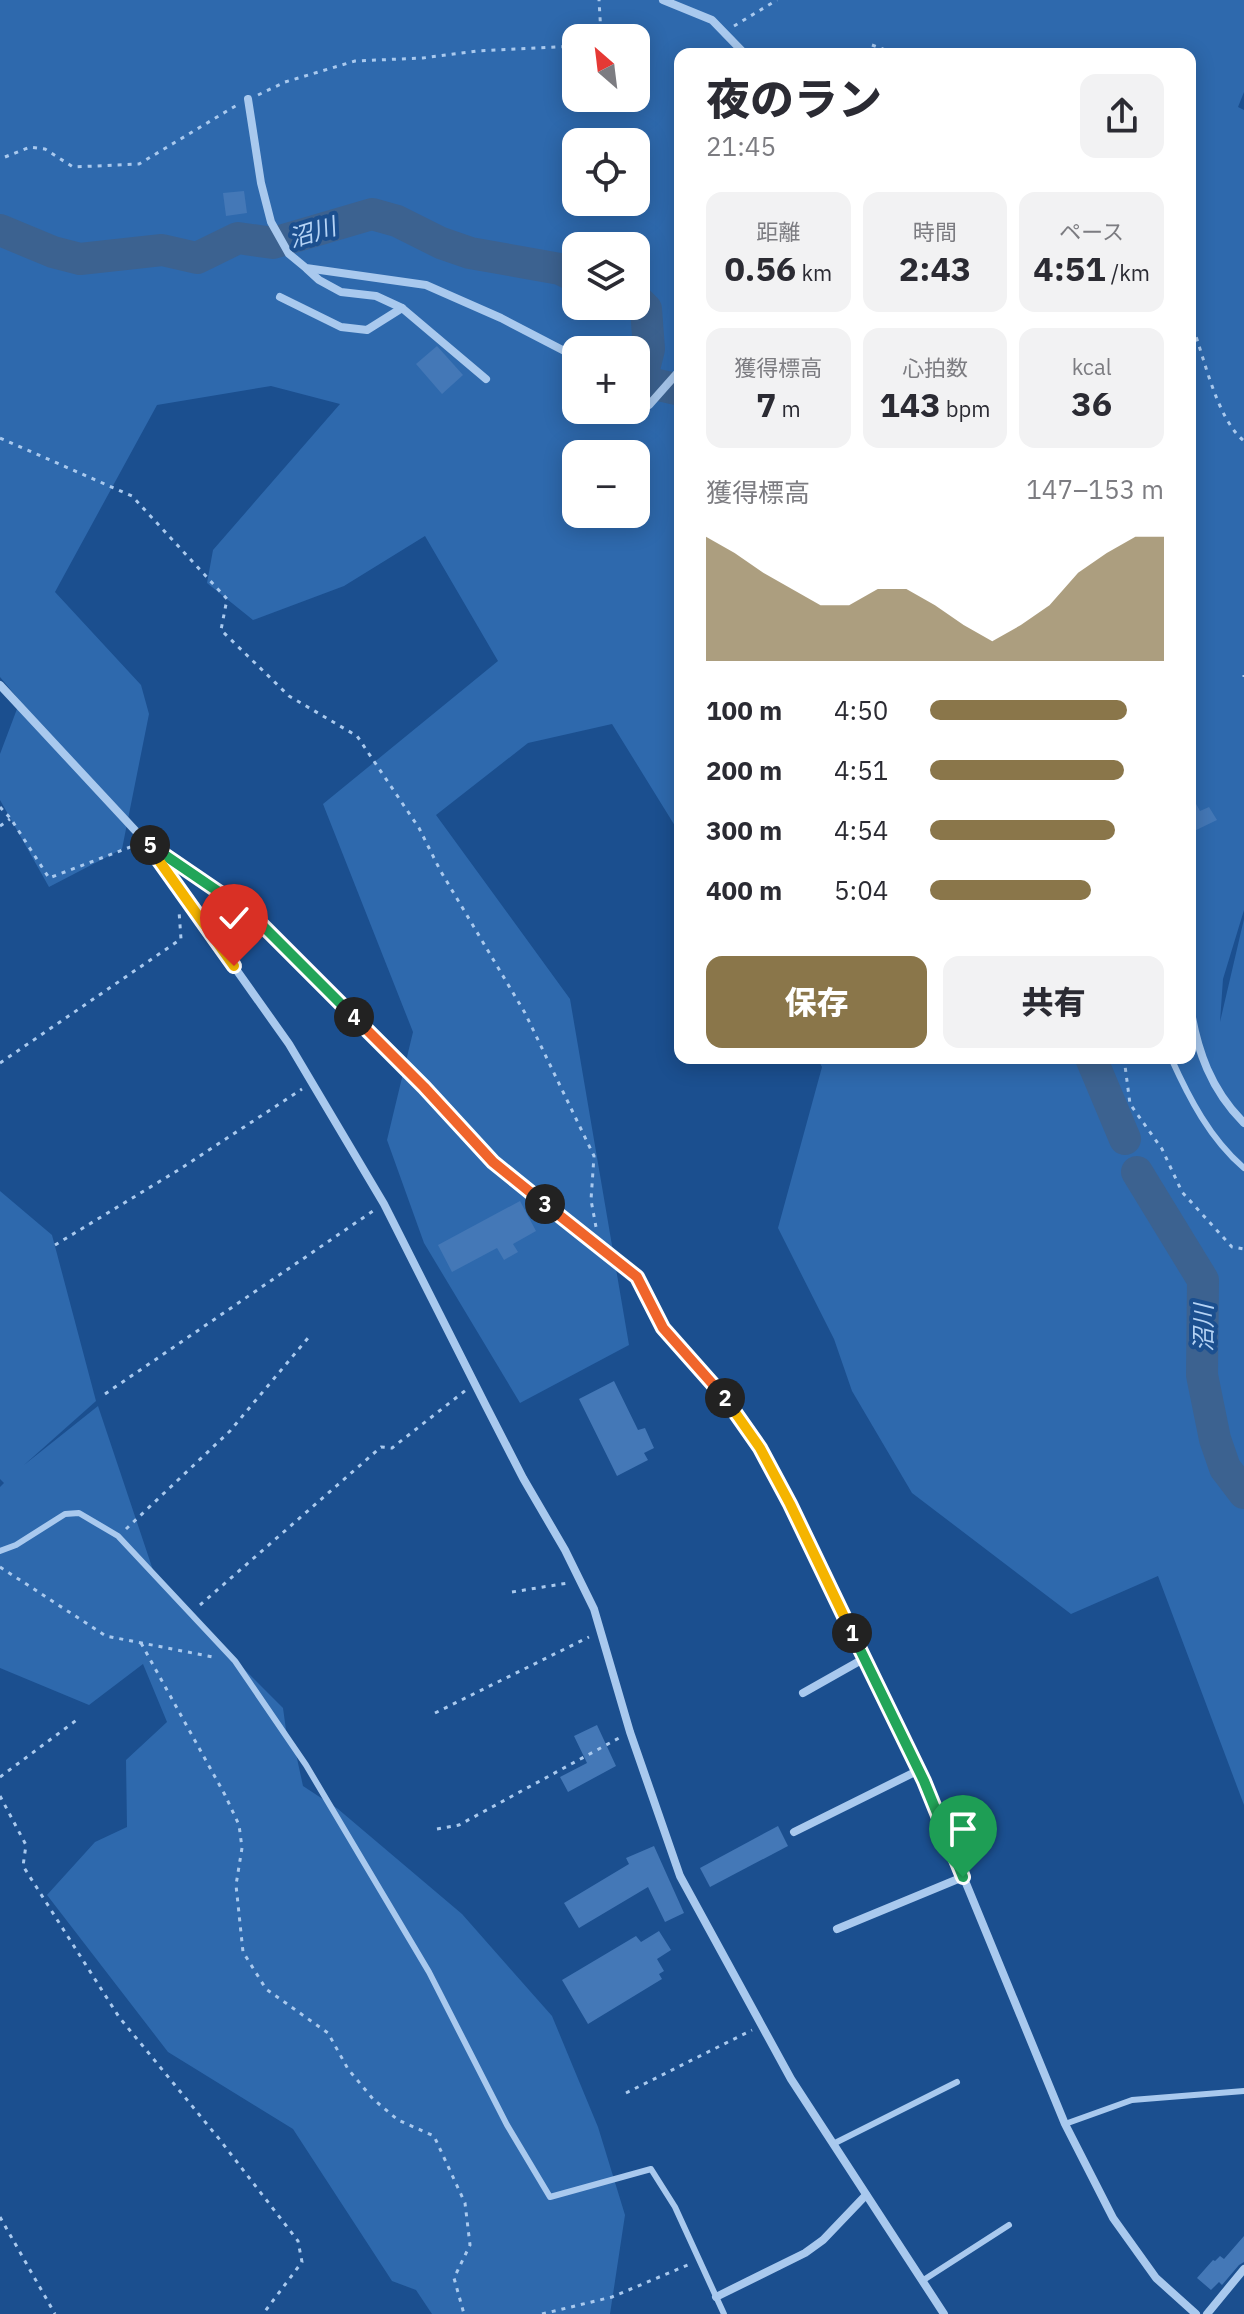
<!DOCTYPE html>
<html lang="ja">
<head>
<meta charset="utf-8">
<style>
	:root { --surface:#fff; --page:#f2f2f3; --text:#2b2b33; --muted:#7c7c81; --accent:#8a764a }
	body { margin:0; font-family:"IBM Plex Sans","Noto Sans JP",sans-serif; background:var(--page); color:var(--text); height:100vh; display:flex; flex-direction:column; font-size:30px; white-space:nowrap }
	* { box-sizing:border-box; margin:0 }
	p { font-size:26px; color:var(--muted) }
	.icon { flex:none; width:44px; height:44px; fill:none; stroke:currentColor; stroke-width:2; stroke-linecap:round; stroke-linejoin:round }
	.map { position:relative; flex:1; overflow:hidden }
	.panel { position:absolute; left:674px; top:48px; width:522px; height:1016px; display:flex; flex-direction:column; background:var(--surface); border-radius:16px; box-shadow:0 4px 20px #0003 }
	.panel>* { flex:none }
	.needle { width:52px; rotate:332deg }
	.controls { position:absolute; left:562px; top:24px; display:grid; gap:16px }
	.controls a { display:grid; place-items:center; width:88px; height:88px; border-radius:16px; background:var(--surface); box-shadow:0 4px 20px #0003; font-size:40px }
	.pin { position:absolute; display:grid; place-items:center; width:68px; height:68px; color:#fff; margin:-82px -34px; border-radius:50% 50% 50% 0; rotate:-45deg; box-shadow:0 0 8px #0007 }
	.pin .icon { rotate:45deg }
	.km { position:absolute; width:40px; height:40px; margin:-20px; border-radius:50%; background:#222; color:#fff; font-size:22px; line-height:40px; text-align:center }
	.round { display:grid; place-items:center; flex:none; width:84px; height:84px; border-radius:16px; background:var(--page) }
	.head { display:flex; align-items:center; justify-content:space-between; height:136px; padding:0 32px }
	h1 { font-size:44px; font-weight:800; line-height:60px }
	.metrics { display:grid; grid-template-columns:repeat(3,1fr); gap:12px; height:136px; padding:8px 32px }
	.metrics div { display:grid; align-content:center; border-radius:16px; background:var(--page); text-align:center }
	.metrics b { font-size:34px; font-weight:800 }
	.metrics small { font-size:22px; font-weight:400 }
	.metrics p { font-size:22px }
	.chart { height:224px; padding:16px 32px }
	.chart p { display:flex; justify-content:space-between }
	.chart svg { width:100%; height:144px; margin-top:8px; fill:var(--accent); opacity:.7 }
	.primary-button { display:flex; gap:16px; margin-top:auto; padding:16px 32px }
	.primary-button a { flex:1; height:92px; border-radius:16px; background:var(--accent); color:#fff; font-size:32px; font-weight:800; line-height:92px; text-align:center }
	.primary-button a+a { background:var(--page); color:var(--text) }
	ul { padding:0 32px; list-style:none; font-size:26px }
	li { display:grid; grid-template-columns:128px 96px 1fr; align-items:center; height:60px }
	li i { height:20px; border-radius:10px; background:var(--accent) }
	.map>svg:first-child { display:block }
</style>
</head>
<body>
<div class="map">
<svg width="1244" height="2314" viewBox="0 0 1244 2314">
	<rect width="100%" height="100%" fill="#1b4f8f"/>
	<!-- green -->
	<g fill="#2e69ad" fill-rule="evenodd">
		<path d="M0,0H1244V92L1238,107L1244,110V910L1223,979L1220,1022L1244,919V1805L1158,1576L1071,1614L912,1493L852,1391L834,1339L778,1228L822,1067L817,1058H1190V54H680V834L612,724L528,743L436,815L570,999L629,1345L520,1403L424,1243L387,1140L413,1032L323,804L498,661L425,536L344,586L253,620L207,583L213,550L340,404L271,386L157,405L55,592L141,685L149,714L122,849L49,887L0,800V754L20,701L0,677ZM576,38H636V98H576ZM576,142H636V202H576ZM576,246H636V306H576ZM576,350H636V410H576ZM576,454H636V514H576Z"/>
		<polygon points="0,1191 52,1235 96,1401 24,1465 98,1406 154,1573 230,1655 283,1708 287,1737 295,1749 303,1786 338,1809 462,1914 552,2016 598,2127 625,2215 610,2314 432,2314 416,2290 392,2281 293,2129 168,2052 47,1895 95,1842 127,1827 126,1760 167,1722 143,1664 89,1705 0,1668 0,1487 4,1483 0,1479"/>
	</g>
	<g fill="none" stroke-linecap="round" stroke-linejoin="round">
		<!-- river -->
		<g stroke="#3c6290" stroke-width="32">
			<polyline points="0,230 53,252 80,259 162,250 197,258 238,238 273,243 372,214 397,221 441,243 470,253 560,269 576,277"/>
			<polyline points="636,299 646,309 649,349 641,381 680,390"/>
			<polyline points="1091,1058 1125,1139"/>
			<polyline points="1137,1172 1203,1280 1202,1375 1215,1439 1225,1468 1244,1493"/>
		</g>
	</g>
	<!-- building -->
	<g fill="#4478b7">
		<polygon points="244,191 247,213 226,216 223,193"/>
		<polygon points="437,346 463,375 442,394 416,364"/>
		<polygon points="1190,793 1200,811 1209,807 1217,820 1190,833"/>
		<polygon points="520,1201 536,1231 513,1244 518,1252 504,1260 497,1248 452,1272 438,1245"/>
		<polygon points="614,1381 638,1430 645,1428 654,1448 644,1453 648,1460 617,1476 579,1399"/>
		<polygon points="597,1725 616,1766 568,1792 560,1777 587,1763 574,1736"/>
		<polygon points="778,1826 788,1846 710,1887 700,1868"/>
		<polygon points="654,1846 684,1913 665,1922 648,1887 579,1928 564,1903 629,1864 626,1858"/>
		<polygon points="659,1931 671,1950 657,1959 664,1971 659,1974 662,1979 588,2024 562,1980 636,1936 641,1942"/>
		<polygon points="1244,2236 1244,2262 1239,2265 1222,2285 1219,2282 1211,2290 1197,2278 1213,2260 1215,2261 1220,2256 1224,2259"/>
	</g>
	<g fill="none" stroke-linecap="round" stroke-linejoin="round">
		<!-- path -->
		<g stroke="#a9c9ee" stroke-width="3" stroke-dasharray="4 6" stroke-linecap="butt">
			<polyline points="734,26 777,0"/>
			<polyline points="595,38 601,34 599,0"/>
			<polyline points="872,45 896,54"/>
			<polyline points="258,95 285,82 355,61 423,58 477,51 576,46"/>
			<polyline points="5,157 30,147 45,149 73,167 139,164 237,105"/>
			<path d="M1193,328C1205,360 1217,419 1244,441"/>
			<polyline points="0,438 132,496 227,599 221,630 289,696 357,736 419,828 440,870 525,1013 594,1156 591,1200 596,1227"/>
			<polyline points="1244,675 1244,677"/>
			<polyline points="0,807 11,819 49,878 133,846"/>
			<polyline points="0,826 10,819"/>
			<polyline points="1124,1058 1130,1104 1162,1149 1182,1192 1232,1247 1244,1249"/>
			<polyline points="0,1063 181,939 179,911"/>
			<polyline points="55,1245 180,1169 302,1089"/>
			<polyline points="105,1394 373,1211"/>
			<polyline points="126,1529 230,1431 308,1338"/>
			<polyline points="0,1567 106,1636 213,1657"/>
			<polyline points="512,1592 568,1583"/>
			<polyline points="200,1605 381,1447 392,1448 466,1390"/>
			<polyline points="141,1643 225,1795 239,1825 242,1848 236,1885 243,1952 266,1989 328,2033 348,2069 373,2099 398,2120 434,2136 465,2203 470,2245 454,2278 464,2314"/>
			<polyline points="435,1713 589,1637"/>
			<polyline points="0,1777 78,1719"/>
			<polyline points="0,1796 26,1845 23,1866 119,2017 220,2140 298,2241 302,2262 263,2314"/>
			<polyline points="437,1829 459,1825 619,1738"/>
			<polyline points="626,2093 752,2030"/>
			<polyline points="0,2217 55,2314"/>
			<polyline points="542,2314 612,2297 690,2264"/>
		</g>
		<!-- lane -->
		<g stroke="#a9c9ee" stroke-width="6">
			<path d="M1171,1058C1189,1098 1210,1139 1244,1168"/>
			<polyline points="0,1551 16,1545 65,1514 79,1513 118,1536 235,1661 306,1765 429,1972 507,2125 550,2197 651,2169 675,2207 724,2314"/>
			<polyline points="1065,2124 1132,2100 1244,2091"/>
			<polyline points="833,2144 957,2082"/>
			<polyline points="922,2281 1009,2225"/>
		</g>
		<!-- street -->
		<g stroke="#a9c9ee" stroke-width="8">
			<polyline points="663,0 712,20 745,54"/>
			<polyline points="248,99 261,183 271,222 289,254 306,268 426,285 501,318 576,357"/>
			<polyline points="307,269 319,280 341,292 376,296 402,308"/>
			<polyline points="280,297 341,327 367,330 402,308 486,379"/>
			<polyline points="636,404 649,405 680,370"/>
			<polyline points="0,685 145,841 251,914 424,1087 493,1162 637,1277 663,1328 721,1392 760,1448 790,1504 924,1781 1065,2124 1113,2218 1156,2278 1196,2314"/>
			<polyline points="150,848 289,1044 384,1204 486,1406 523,1478 565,1550 594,1609 630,1732 680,1876 791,2079 944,2314"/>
			<path d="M1190,1006C1197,1051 1211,1090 1244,1123"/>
			<polyline points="803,1693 865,1658"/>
			<polyline points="794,1832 919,1770"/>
			<polyline points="837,1929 963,1877"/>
			<polyline points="716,2297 805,2253 823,2240 866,2195"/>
			<polyline points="1207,2314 1244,2269"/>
		</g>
	</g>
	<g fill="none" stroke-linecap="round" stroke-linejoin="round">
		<defs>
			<polyline id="split-1" points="852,1633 924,1781 963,1877"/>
			<polyline id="split-2" points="725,1398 760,1448 790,1504 852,1633"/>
			<polyline id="split-3" points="545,1204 637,1277 663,1328 725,1398"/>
			<polyline id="split-4" points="354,1017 424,1087 493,1162 545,1204"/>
			<polyline id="split-5" points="150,845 251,914 354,1017"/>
			<polyline id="split-6" points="150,845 145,841 234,966"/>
		</defs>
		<!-- split-1 casing -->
		<use href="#split-1" stroke="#fff" stroke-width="16"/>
		<!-- split-2 casing -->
		<use href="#split-2" stroke="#fff" stroke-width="16"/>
		<!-- split-3 casing -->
		<use href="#split-3" stroke="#fff" stroke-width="16"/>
		<!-- split-4 casing -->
		<use href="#split-4" stroke="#fff" stroke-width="16"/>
		<!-- split-5 casing -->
		<use href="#split-5" stroke="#fff" stroke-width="16"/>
		<!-- split-6 casing -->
		<use href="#split-6" stroke="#fff" stroke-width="16"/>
		<!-- split-1 -->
		<use href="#split-1" stroke="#22a559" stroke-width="10"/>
		<!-- split-2 -->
		<use href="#split-2" stroke="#f5b400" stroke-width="10"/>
		<!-- split-3 -->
		<use href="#split-3" stroke="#f0652b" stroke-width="10"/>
		<!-- split-4 -->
		<use href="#split-4" stroke="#f0652b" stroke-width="10"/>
		<!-- split-5 -->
		<use href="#split-5" stroke="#22a559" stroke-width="10"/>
		<!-- split-6 -->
		<use href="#split-6" stroke="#f5b400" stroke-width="10"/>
	</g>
	<g text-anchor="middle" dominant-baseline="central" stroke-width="8" stroke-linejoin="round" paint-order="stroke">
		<!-- water labels -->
		<g font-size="24" font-style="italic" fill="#b5d3f5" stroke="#1b4f8f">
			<text transform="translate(312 232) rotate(-17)">沼川</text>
			<text transform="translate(1203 1328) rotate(-90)">沼川</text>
		</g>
	</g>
</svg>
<div class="controls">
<a><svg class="needle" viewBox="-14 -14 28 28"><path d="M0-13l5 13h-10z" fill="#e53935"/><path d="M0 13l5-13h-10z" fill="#7c7c81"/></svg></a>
<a><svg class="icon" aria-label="locate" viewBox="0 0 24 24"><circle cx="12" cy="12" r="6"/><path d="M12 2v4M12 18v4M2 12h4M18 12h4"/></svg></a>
<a><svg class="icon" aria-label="layers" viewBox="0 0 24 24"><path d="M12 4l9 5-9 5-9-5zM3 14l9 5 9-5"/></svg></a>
<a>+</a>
<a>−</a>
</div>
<div class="pin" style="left:963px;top:1877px;background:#1e9e55"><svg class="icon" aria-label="arrive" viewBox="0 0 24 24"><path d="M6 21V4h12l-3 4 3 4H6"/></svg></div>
<div class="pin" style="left:234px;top:966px;background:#d93025"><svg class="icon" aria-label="check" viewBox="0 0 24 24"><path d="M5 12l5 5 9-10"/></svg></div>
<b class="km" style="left:852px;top:1633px">1</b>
<b class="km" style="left:725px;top:1398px">2</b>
<b class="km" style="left:545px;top:1204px">3</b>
<b class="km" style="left:354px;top:1017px">4</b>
<b class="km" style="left:150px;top:845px">5</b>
<section class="panel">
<div class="head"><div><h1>夜のラン</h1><p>21:45</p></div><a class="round"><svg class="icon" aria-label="share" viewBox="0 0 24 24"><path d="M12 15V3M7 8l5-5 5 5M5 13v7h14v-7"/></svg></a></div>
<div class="metrics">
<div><p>距離</p><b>0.56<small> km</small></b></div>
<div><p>時間</p><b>2:43</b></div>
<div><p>ペース</p><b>4:51<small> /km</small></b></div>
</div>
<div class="metrics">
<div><p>獲得標高</p><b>7<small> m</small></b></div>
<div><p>心拍数</p><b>143<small> bpm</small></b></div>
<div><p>kcal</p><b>36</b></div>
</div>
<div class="chart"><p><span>獲得標高</span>147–153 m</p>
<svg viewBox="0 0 160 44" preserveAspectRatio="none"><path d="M0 44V6L10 11L20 17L30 22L40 27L50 27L60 22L70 22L80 27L90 33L100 38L110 33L120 27L130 17L140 11L150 6L160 6V44z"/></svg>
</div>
<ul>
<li><b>100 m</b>4:50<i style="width:84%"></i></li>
<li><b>200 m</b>4:51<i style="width:83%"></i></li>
<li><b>300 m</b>4:54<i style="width:79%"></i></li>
<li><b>400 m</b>5:04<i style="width:69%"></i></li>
</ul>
<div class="primary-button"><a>保存</a><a>共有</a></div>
</section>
</div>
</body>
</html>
